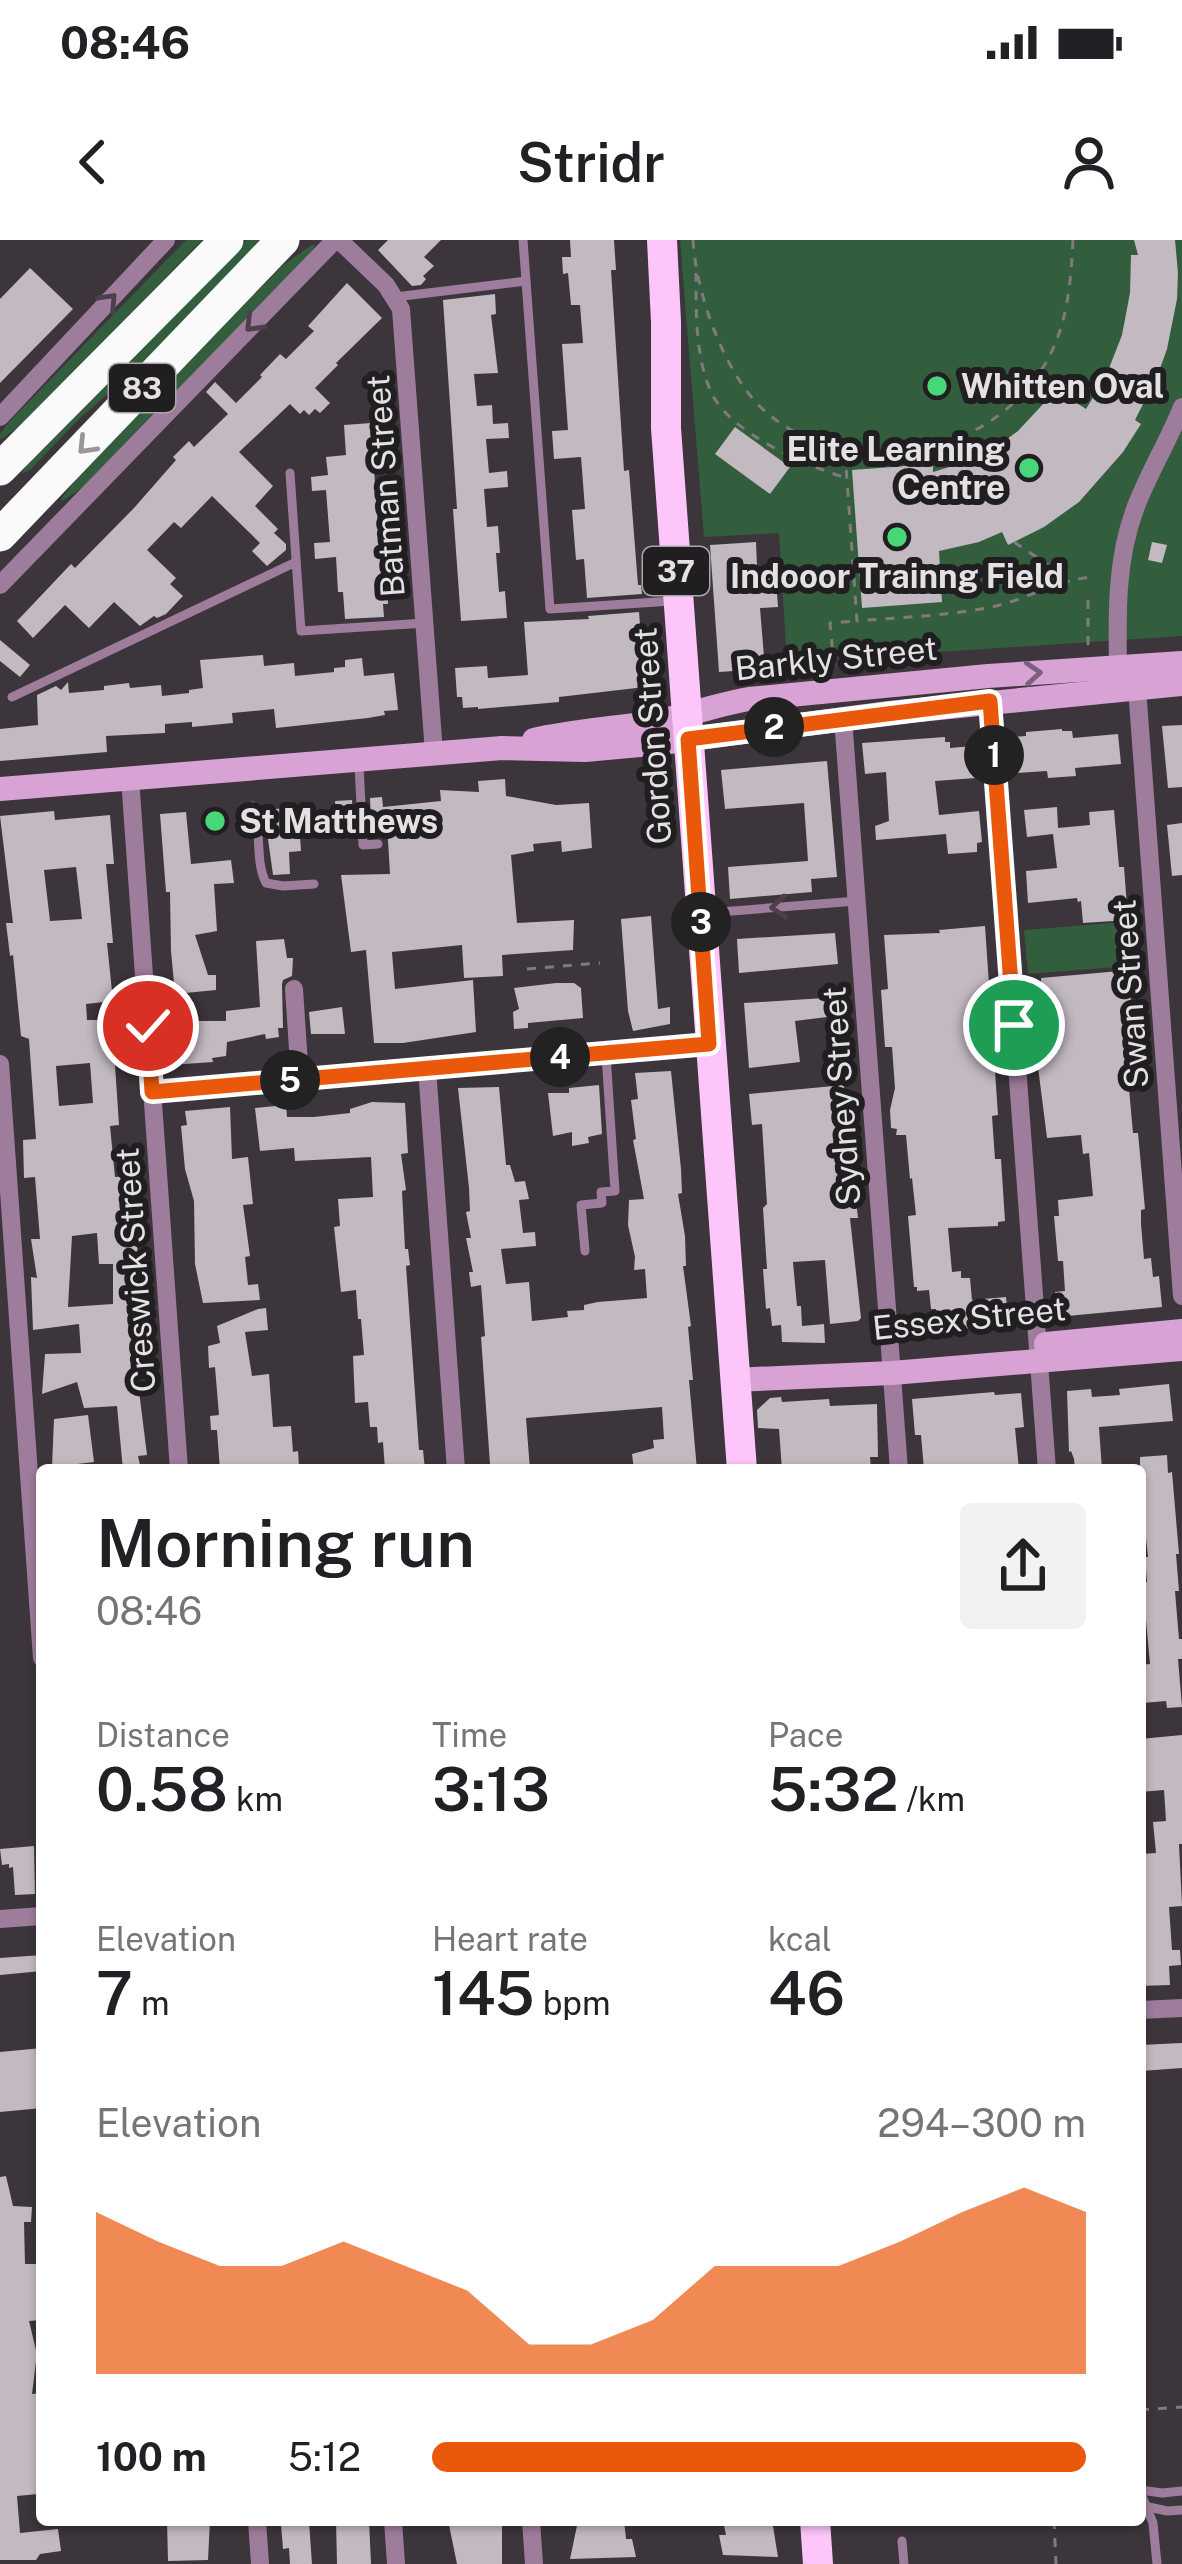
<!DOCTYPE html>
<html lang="en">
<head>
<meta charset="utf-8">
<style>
	:root { --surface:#fff; --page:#f2f2f2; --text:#202124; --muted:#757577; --accent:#ea580c }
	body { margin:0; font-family:"Public Sans",sans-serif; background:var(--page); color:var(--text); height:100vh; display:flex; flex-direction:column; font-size:45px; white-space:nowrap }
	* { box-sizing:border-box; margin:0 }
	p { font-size:39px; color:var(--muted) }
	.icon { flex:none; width:66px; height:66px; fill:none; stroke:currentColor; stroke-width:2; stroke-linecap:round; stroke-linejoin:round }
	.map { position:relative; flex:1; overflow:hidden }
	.panel { position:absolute; left:36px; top:1224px; width:1110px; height:1062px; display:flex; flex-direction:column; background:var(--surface); border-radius:12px; box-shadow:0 3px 9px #0004 }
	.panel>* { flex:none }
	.pin { position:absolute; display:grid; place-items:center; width:102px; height:102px; color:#fff; margin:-51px; border:6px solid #fff; border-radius:50%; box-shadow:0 3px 12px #0007 }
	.km { position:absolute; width:60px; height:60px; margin:-30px; border-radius:50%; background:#222; color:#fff; font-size:33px; line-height:60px; text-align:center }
	.round { display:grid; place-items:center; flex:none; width:126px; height:126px; border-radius:12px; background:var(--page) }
	.head { display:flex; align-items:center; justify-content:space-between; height:204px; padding:0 60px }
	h1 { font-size:66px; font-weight:600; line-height:90px }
	.metrics { display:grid; grid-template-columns:repeat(3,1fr); gap:18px; height:204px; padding:12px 60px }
	.metrics div { display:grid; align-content:center }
	.metrics b { font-size:60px; font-weight:600 }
	.metrics small { font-size:33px; font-weight:400 }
	.metrics p { font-size:33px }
	.chart { height:336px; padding:24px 60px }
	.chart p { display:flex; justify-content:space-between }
	.chart svg { width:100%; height:216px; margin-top:12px; fill:var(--accent); opacity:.7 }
	ul { padding:0 60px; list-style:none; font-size:39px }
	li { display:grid; grid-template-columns:192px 144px 1fr; align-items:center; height:90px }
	li i { height:30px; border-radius:15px; background:var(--accent) }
	.status { display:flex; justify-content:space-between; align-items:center; height:84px; padding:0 60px; background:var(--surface); direction:ltr }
	.status svg { height:33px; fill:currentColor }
	header { display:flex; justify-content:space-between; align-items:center; height:156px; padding:0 60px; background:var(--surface); font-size:54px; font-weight:600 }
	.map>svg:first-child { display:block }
</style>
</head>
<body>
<div class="status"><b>08:46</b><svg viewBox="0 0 49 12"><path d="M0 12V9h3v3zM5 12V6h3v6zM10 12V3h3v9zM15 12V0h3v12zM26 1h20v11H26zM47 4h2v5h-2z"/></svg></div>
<header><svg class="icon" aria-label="back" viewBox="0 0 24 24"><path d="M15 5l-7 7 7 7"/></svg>Stridr<svg class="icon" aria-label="person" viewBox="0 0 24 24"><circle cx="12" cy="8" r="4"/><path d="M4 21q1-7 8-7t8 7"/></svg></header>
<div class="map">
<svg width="1182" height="2324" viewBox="0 0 1182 2324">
	<rect width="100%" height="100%" fill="#3c353b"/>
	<!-- green -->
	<g fill="#335e3e">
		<polygon points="186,0 202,0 23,184 0,200 0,194 10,181"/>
		<polygon points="247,0 265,0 152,115 79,179 30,230 21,234 30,220"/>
		<polygon points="680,0 1182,0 1182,396 787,422 779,293 704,297"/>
		<polygon points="313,4 315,6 307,18 83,247 63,261 61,259 79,235 282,26"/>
		<polygon points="1138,681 1141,725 1028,734 1024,690"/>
	</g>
	<!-- building -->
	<g fill="#c2b9c1" fill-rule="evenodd">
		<polygon points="388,0 441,0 424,17 434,26 423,36 426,39 421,45 412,46 378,10"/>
		<polygon points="570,0 614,0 616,30 611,30 624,231 629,230 638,345 641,345 642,354 587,358 584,319 576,320 572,270 585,269 581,217 554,219 552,191 568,190 562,104 583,103 580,65 571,65 568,33 563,34 562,17 571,17"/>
		<polygon points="1134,0 1175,0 1178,33 1177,59 1167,109 1158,134 1135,180 1141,184 1123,212 1079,262 1044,287 1008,305 1002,292 979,302 939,311 942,362 862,368 852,230 933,224 933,232 972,220 988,213 1018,191 1045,162 1054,148 1086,169 1106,136 1122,95 1130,53 1131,15 1138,15"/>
		<polygon points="30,28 73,69 0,143 0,59"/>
		<polygon points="347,43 382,78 336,123 338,125 315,148 330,163 320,173 315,169 309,175 304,170 300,174 290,164 239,212 273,246 255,266 278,289 274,293 286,304 286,310 267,326 252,311 260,303 212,256 181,288 174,282 147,310 176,338 170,344 183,356 166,374 157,378 154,376 140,386 114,362 89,388 65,365 33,398 17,381 71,324 75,328 134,268 176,220 173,217 189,201 194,207 228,174 206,152 215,142 236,163 262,137 260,135 280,114 286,119 314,91 308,86"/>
		<polygon points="495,54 496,74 491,75 498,133 474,134 477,166 492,165 493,184 508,183 509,198 486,199 489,233 507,231 508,247 484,249 487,287 498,286 500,313 496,313 499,352 505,351 507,378 461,381 453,269 457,269 443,60"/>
		<polygon points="371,183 380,319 385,319 388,364 383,364 384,377 345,379 343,352 338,352 336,317 315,319 314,303 330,302 326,250 312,251 311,237 328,235 326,217 346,215 344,185"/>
		<polygon points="735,187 790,227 770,254 715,214"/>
		<polygon points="756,302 757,327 775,326 778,367 760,368 765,429 719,432 710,305"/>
		<polygon points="1152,302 1167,305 1162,323 1148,320"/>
		<polygon points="639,372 645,447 559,457 559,462 478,469 478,467 463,468 462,457 457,457 455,428 487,426 488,438 528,435 524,382 589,379 588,376"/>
		<polygon points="0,400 30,425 20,437 0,421"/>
		<polygon points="263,415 264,426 294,423 295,436 334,432 334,428 345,427 345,420 362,418 364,436 394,433 398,470 384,471 385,475 368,478 276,488 274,469 232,473 233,483 192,487 192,482 165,484 165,493 106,496 107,512 0,521 0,489 38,485 37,455 56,446 61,450 68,442 69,453 104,450 104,446 129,443 130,448 161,445 162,456 189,453 189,450 203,448 200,420"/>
		<polygon points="1182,485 1182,547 1168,548 1162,486"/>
		<polygon points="1062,489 1062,491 1072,491 1073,498 1118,494 1121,524 1075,528 1076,536 1048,538 1047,531 1016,533 1013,497 1026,496 1026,492"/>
		<polygon points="945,497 945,502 950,502 950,508 973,506 976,538 935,541 939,575 979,571 982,602 977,603 977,612 948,614 946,594 876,600 875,586 889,581 886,532 865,534 862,503"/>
		<polygon points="827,521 837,637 811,639 812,652 730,659 728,627 808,621 804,563 725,569 721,530"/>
		<polygon points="505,539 506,556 556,565 589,563 592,608 562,612 561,601 533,604 534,611 511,615 517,683 574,680 573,710 502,715 503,736 464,738 462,705 392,712 395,749 473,740 476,792 403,803 374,803 366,710 351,712 341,635 390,634 387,583 371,582 370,558 382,557 383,567 441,561 440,550 479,552 478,541"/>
		<polygon points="352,560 353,581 337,586 335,561"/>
		<polygon points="298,567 301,611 289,612 290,634 273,635 264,570"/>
		<polygon points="1057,567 1058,588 1090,585 1089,572 1114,570 1119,627 1124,627 1128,680 1083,683 1081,661 1078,662 1077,658 1028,663 1026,631 1057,628 1053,594 1027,597 1024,570"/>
		<path d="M54,571L55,580L110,575L114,624H106L113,703H107L113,761L86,764L87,780H112L119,885L110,886L115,937L131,936L134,999H137L138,1025L144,1054L136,1055V1069L141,1135H137L147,1215L138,1216L141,1230H123L117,1166L84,1168L77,1142L42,1154L45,1114L81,1113L79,1084L33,1090L31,1037L37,1038L31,999H40L35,937L24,938L23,900L36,899L29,799L21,796L13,715L10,716L6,683H13L0,576ZM76,627L82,679L50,681L44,630ZM90,823L93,863L59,866L56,826ZM97,993L99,1024H113V1064L68,1067L72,996Z"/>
		<polygon points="186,572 191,624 231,620 234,643 214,644 217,691 195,695 208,735 216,735 216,750 175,754 171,711 170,652 166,652 160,574"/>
		<polygon points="1182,583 1182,635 1172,636 1167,585"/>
		<polygon points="651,676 658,769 670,767 670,784 633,791 628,771 621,679"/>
		<polygon points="985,686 998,875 992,876 995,919 1001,919 1005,981 998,982 998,986 948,988 952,1032 961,1031 961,1038 970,1038 972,1060 1006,1057 1008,1078 997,1080 997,1086 964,1089 963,1080 938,1083 936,1069 931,1069 929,1050 917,1051 917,1047 914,1047 908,976 916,975 912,938 910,939 906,895 896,895 897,889 891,888 890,870 895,848 892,807 885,807 881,750 888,749 884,695 940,693 939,690"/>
		<polygon points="835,693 838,724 739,733 737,699"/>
		<polygon points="284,699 287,718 293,718 292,736 283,740 282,744 283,788 278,788 279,797 266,799 265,794 227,802 226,816 212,818 213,822 170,825 168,793 193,792 192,781 226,781 226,771 260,767 256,701"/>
		<polygon points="1131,730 1133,751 1130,751 1138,844 1133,844 1133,848 1129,849 1133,893 1138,893 1145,969 1141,970 1141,984 1144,1019 1151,1018 1153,1037 1159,1036 1162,1067 1057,1077 1055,1052 1065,1051 1063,1021 1058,1021 1054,976 1059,976 1058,960 1093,956 1089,913 1083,914 1081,895 1047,898 1037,819 1041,819 1041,810 1045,810 1041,738"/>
		<polygon points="556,743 574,743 581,748 583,778 528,783 528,788 514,789 513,772 519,769 514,748"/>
		<polygon points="840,757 843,775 795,781 800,822 749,828 744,763"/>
		<polygon points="342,767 345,794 311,794 309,772"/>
		<polygon points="671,831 681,929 682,953 678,954 685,996 686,1026 683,1026 691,1086 688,1087 693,1140 689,1140 697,1230 634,1230 632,1214 654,1208 653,1200 664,1199 662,1167 526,1178 530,1230 494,1230 493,1224 490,1224 481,1097 485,1096 481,1045 471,1047 469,1032 473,1032 466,998 471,998 466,972 470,971 469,948 458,848 499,847 506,925 510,925 515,942 525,941 529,959 519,960 523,993 535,992 536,1006 501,1009 506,1044 529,1042 532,1081 568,1077 567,1071 584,1070 584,1065 598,1062 647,1058 645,1029 634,1030 635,1017 628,985 629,960 644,959 633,900 636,899 631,860 638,859 635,833"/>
		<polygon points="599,845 602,894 588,897 589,903 572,906 572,892 553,896 548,853 569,853 569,848"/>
		<polygon points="844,845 847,916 836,917 840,958 845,958 846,961 856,960 858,978 850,978 861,1078 858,1081 830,1084 825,1020 793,1022 797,1066 801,1066 802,1086 824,1084 825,1103 782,1102 781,1085 772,1086 770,1068 766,1069 763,1029 767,1029 763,968 767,964 762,884 752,885 749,854"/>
		<polygon points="372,862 405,863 408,913 401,914 406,950 402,951 405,1009 408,1009 410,1025 406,1026 419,1210 423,1210 425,1230 385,1230 383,1202 378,1203 377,1187 370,1187 368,1162 355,1163 353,1116 364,1115 361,1079 358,1079 356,1050 341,1052 334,987 340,986 338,959 373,957 371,917 295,921 294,908 260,911 255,868 286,865 287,877 314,877 350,873 350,869"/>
		<polygon points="230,867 232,919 248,917 253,964 243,965 250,1016 245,1017 248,1045 258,1044 260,1060 203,1063 195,1024 194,961 185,929 181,886 187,885 185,871"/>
		<polygon points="266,1068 268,1090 245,1092 252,1136 269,1134 273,1187 291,1186 293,1212 298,1211 299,1227 220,1230 217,1190 211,1190 210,1176 219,1175 215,1127 209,1128 208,1106 220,1103 217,1086 258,1069"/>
		<polygon points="1169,1144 1173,1181 1099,1187 1102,1230 1075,1230 1074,1219 1071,1211 1069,1212 1067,1151 1091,1149 1092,1157 1120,1155 1119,1149"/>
		<polygon points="994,1152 995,1155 1021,1153 1024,1187 1015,1188 1019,1230 924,1230 921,1195 915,1195 912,1159"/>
		<polygon points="781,1157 782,1162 829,1159 830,1166 877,1164 878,1217 870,1217 871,1230 782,1230 779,1189 758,1188 757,1170 770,1158"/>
		<polygon points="88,1175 94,1222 52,1227 54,1179"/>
		<polygon points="1167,1215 1168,1233 1172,1232 1179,1314 1176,1314 1179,1351 1175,1351 1179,1399 1182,1399 1182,1419 1178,1419 1182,1467 1167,1468 1166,1461 1143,1463 1140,1442 1140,1425 1150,1424 1146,1380 1140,1381 1140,1363 1143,1363 1141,1342 1147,1342 1145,1317 1148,1317 1140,1246 1140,1217"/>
		<polygon points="1182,1495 1182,1604 1179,1604 1182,1666 1169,1667 1172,1710 1180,1710 1181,1725 1169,1726 1170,1745 1140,1746 1140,1614 1156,1613 1153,1582 1166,1581 1164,1550 1140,1552 1140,1499"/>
		<polygon points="34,1606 35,1654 15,1655 13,1627 9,1628 9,1624 2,1625 0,1609"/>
		<polygon points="42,1715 42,1731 0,1735 0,1718"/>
		<polygon points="1182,1803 1182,1828 1141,1831 1140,1805"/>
		<polygon points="42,1808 42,1868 0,1872 0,1812"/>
		<polygon points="6,1936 13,1966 32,1967 31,1982 24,1982 25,2024 39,2024 42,2080 29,2081 37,2114 32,2154 42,2153 42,2224 39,2224 38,2254 17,2256 20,2293 58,2289 61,2311 40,2314 36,2320 0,2320 0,1937"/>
		<polygon points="167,2280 210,2280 208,2320 168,2321"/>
		<polygon points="336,2280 369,2280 371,2324 337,2324"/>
		<polygon points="448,2280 502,2280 502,2324 457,2324"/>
		<polygon points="624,2280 626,2299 632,2299 636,2317 570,2319 578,2281"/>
		<polygon points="723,2280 772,2280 778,2317 723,2315 719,2295 726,2295"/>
		<polygon points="309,2282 312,2324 290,2324 289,2308 283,2309 281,2284"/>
	</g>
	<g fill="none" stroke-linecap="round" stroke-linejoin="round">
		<!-- path -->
		<g stroke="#807a7f" stroke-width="3" stroke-dasharray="9 9" stroke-linecap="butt">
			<path d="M693,0C696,54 725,137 767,173C853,246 999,216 1050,115C1068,80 1071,39 1073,0"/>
			<path d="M696,33C696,72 695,118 712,154C732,194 805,225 846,238"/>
			<path d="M845,212L857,381C902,377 948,376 991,367C1026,360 1057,340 1091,337"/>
			<polyline points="1014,302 1068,338"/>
			<polyline points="1088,360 1088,406"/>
			<polyline points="834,426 830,383 856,381"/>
			<polyline points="527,729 600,723"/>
			<polyline points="1140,2170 1182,2167"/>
			<polyline points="1054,2280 1056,2324"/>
		</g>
		<!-- lane -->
		<g stroke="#9e7c9c" stroke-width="9">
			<polyline points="523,0 550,369 672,361"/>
			<polyline points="395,57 526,41"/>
			<polyline points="290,233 301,391 425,383"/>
			<polyline points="12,457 296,322"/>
			<polyline points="359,525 363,605 378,604"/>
			<path d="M252,566C263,590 254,619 266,643L283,646L314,644"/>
			<polyline points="707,673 857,661"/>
			<polyline points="585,1011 581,965 602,963 601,952 615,951 606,815"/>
			<polyline points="1140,2250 1162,2253 1182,2251"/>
			<polyline points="1140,2251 1153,2283 1157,2324"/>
			<polyline points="1140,2265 1167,2271 1182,2270"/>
			<polyline points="902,2301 904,2324"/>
		</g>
		<!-- street -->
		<g stroke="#9e7c9c" stroke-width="18">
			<polyline points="339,0 386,45 401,69 434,513"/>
			<polyline points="0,177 166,0"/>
			<polyline points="0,345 335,0"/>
			<path d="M1118,427C1117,374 1116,320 1135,269C1148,234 1168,202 1182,167"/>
			<polyline points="1137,448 1182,1056"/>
			<polyline points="990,462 1047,1230"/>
			<polyline points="843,478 899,1230"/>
			<polyline points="130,538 179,1230"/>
			<polyline points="294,749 300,839"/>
			<polyline points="0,824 42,1418"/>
			<polyline points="427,828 456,1230"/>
			<polyline points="152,852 709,804"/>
			<polyline points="0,1679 42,1676"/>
			<polyline points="1140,1770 1182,1768"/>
			<polyline points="257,2280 260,2324"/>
			<polyline points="393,2280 396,2324"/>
			<polyline points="531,2280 534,2324"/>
		</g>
		<!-- secondary -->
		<g stroke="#d8a2d5" stroke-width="24">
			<path d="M534,500C571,491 609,489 647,483C681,478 714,465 749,459L988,436L1182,423"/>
			<polyline points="0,549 502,508 585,510 662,503 889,473 1182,444"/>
			<polyline points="1046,1104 1182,1091"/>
			<polyline points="733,1140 892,1133 1182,1109"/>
		</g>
		<!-- primary -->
		<g stroke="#fdc5fa" stroke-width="30">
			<polyline points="662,0 666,82 666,188 742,1230"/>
			<polyline points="815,2280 818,2324"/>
		</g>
		<!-- highway -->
		<g stroke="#fafafa" stroke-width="33">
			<polyline points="0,229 227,0"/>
			<polyline points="0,295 283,0"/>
		</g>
	</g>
	<!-- one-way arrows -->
	<defs><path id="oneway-chevron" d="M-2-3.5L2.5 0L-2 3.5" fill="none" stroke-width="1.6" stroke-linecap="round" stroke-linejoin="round" transform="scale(3)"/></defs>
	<g stroke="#4d3f4c">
		<use href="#oneway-chevron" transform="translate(109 61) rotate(-47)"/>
		<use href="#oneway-chevron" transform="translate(253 84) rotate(134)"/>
		<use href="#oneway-chevron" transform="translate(779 667) rotate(175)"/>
	</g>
	<use stroke="#989798" href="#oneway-chevron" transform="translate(86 206) rotate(134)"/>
	<use stroke="#7c607b" href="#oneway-chevron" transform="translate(1033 433) rotate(-4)"/>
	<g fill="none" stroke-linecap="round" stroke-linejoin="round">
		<defs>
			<polyline id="route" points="148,786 152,852 709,804 688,499 990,461 1014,785"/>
		</defs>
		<!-- route casing -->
		<use href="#route" stroke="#fff" stroke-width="24"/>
		<!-- route -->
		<use href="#route" stroke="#ea580c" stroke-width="15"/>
	</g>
	<!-- markers -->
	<g fill="#47d779" stroke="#211e21" stroke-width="4.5">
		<circle cx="937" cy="146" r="12"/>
		<circle cx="1029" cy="228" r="12"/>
		<circle cx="897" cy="297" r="12"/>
		<circle cx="215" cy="581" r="12"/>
	</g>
	<g text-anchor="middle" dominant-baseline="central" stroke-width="12" stroke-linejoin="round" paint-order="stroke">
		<!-- shield labels -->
		<g fill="#211e21" stroke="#aaa6aa" stroke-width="3">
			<rect x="109" y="124" width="66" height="48" rx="9"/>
			<rect x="643" y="307" width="66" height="48" rx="9"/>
		</g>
		<g font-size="30" font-weight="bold" fill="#e4e0e4">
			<text x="142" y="148">83</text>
			<text x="676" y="331">37</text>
		</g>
		<!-- poi labels -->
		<g font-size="33" font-weight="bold" fill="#e4e0e4" stroke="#211e21" text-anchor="start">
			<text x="961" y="146">Whitten Oval</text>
			<text x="1005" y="209" text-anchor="end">Elite Learning<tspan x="1005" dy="38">Centre</tspan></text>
			<text x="897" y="336" text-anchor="middle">Indooor Trainng Field</text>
			<text x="239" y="581">St Matthews</text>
		</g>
		<!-- street labels -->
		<g font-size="33" fill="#e4e0e4" stroke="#211e21">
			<text transform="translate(385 246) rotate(-94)">Batman Street</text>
			<text transform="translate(836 418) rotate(-6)">Barkly Street</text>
			<text transform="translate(652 496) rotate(-94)">Gordon Street</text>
			<text transform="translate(1130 754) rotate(-94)">Swan Street</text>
			<text transform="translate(841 856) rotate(-94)">Sydney Street</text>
			<text transform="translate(135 1030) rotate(-94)">Creswick Street</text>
			<text transform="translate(969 1078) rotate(-6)">Essex Street</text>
		</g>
	</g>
</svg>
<div class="pin" style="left:1014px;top:785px;background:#1e9e55"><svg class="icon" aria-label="arrive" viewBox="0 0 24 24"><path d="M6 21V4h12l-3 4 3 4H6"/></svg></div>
<div class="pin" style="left:148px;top:786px;background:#d93025"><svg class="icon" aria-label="check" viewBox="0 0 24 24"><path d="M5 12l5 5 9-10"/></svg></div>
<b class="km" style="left:994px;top:515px">1</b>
<b class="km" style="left:774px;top:487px">2</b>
<b class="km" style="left:701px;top:682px">3</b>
<b class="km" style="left:560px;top:817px">4</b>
<b class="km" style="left:290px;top:840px">5</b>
<section class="panel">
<div class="head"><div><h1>Morning run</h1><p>08:46</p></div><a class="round"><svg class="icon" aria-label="share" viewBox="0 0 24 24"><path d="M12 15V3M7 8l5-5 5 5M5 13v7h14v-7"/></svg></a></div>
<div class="metrics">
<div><p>Distance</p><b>0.58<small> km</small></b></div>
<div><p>Time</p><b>3:13</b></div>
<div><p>Pace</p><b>5:32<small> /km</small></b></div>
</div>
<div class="metrics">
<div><p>Elevation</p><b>7<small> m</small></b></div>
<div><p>Heart rate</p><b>145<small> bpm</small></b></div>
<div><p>kcal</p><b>46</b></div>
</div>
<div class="chart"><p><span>Elevation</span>294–300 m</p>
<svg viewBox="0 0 160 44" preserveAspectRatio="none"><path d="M0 44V11L10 17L20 22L30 22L40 17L50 22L60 27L70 38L80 38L90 33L100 22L110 22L120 22L130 17L140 11L150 6L160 11V44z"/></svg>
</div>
<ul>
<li><b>100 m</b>5:12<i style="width:100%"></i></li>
</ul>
</section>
</div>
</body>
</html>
